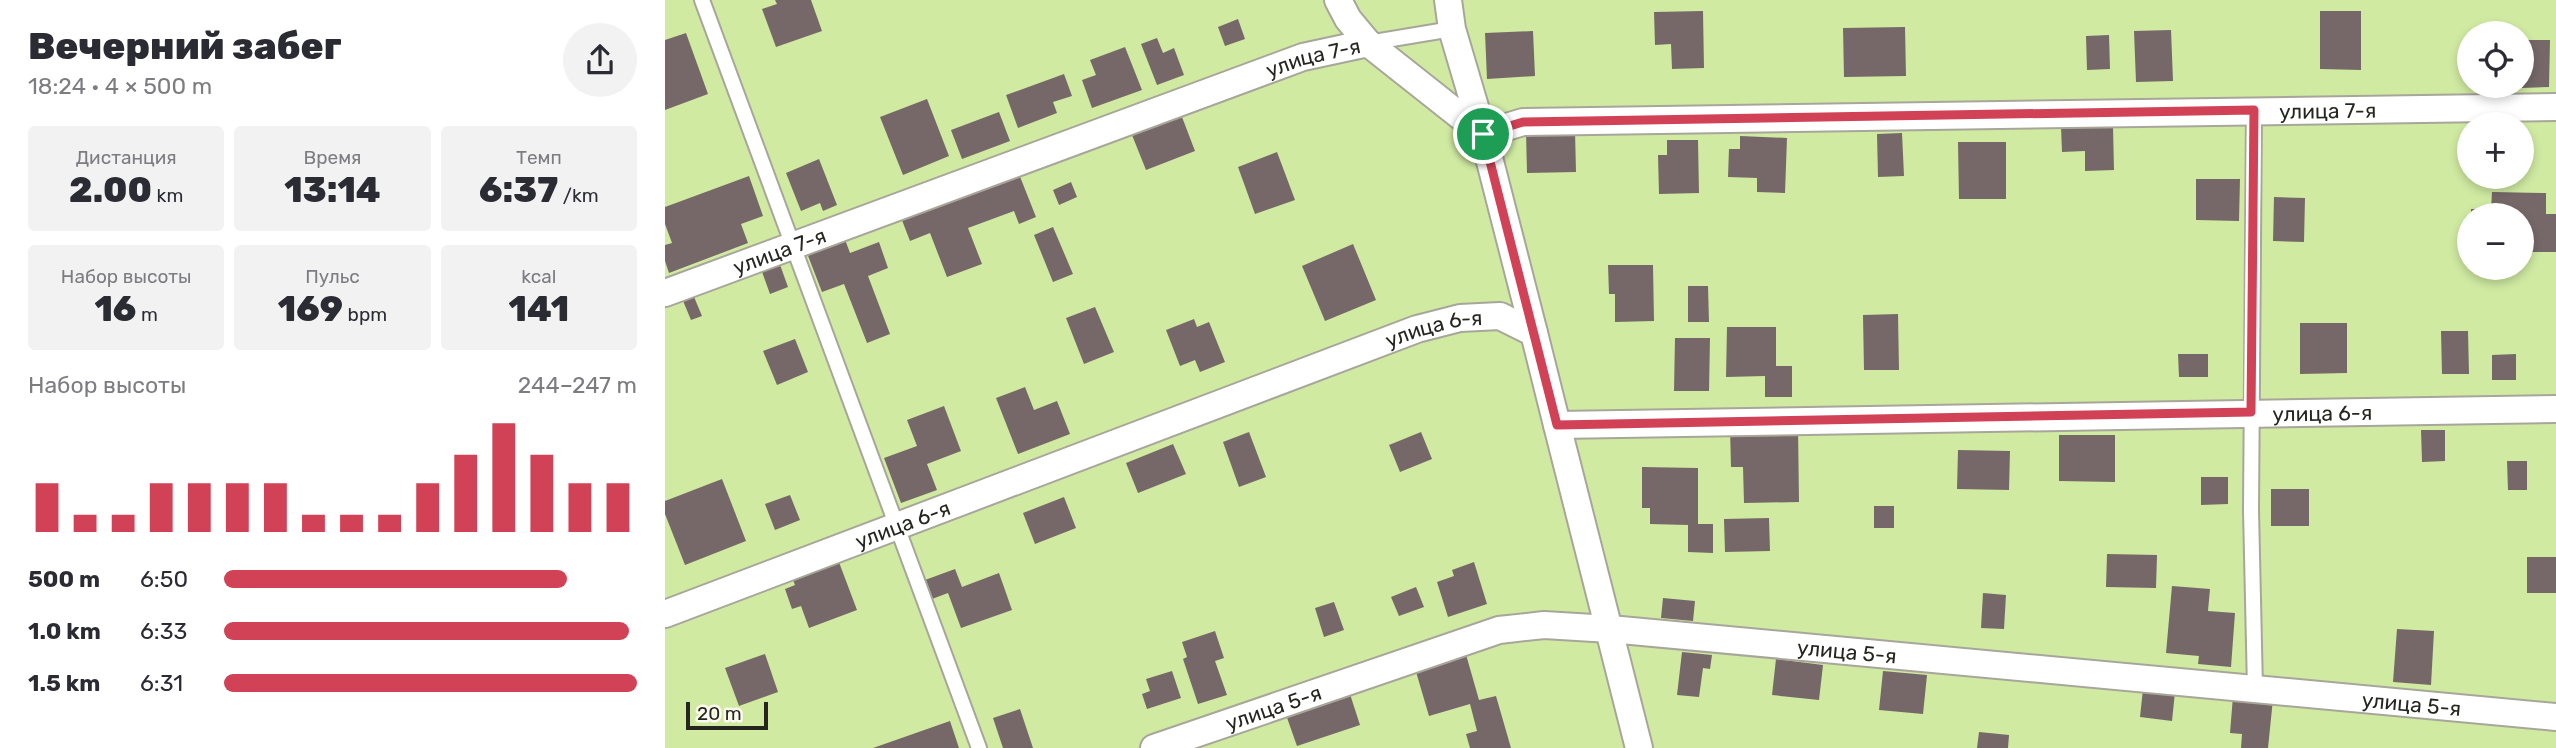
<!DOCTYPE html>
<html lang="ru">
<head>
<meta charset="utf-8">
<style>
	:root { --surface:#fff; --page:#f2f2f3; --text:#2b2b33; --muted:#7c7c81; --accent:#d24257 }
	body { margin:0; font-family:Rubik,sans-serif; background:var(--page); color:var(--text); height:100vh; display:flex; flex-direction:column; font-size:26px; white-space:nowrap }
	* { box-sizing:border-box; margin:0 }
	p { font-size:23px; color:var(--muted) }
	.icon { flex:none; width:38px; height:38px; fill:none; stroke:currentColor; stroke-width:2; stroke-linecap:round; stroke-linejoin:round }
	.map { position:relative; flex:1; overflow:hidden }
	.drawer { display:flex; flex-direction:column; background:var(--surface); width:665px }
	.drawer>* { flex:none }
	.buttons { position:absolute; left:1792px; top:21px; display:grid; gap:14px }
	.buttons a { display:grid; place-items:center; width:77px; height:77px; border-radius:50%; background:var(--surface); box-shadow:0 4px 10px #0003; font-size:35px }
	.scale { position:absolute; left:21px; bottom:18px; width:82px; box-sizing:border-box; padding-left:7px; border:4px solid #262621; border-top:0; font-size:19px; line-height:24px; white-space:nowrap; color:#262621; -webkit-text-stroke:5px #fcfaed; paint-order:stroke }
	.pin { position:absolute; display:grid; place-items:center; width:60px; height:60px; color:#fff; margin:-30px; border:4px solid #fff; border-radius:50%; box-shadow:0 2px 7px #0007 }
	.round { display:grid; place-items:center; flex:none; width:74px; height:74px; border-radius:37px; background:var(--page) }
	.summary { display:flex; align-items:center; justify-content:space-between; height:119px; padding:0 28px }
	h1 { font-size:38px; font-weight:800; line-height:52px }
	.figures { display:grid; grid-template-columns:repeat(3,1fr); gap:10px; height:119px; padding:7px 28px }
	.figures div { display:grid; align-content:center; border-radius:7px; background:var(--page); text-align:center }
	.figures b { font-size:35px; font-weight:800 }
	.figures small { font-size:19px; font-weight:400 }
	.figures p { font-size:19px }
	.chart { height:196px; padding:14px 28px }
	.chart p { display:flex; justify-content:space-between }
	.chart svg { width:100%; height:126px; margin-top:7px; stroke:var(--accent); stroke-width:6 }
	ul { padding:0 28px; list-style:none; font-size:23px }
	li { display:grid; grid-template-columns:112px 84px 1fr; align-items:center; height:52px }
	li i { height:18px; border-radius:9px; background:var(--accent) }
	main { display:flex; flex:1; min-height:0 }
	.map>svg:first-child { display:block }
</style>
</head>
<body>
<main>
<section class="drawer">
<div class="summary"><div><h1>Вечерний забег</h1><p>18:24 · 4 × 500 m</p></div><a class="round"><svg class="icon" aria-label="share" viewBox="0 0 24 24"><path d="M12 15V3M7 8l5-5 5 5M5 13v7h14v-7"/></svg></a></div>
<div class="figures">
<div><p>Дистанция</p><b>2.00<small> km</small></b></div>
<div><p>Время</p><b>13:14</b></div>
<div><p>Темп</p><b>6:37<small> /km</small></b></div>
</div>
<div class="figures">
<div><p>Набор высоты</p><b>16<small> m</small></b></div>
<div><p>Пульс</p><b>169<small> bpm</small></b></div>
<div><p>kcal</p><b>141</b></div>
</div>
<div class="chart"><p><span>Набор высоты</span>244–247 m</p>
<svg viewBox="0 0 160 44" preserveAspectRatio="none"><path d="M5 44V27M15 44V38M25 44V38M35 44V27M45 44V27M55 44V27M65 44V27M75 44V38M85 44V38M95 44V38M105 44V27M115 44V17M125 44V6M135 44V17M145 44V27M155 44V27"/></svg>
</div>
<ul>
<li><b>500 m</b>6:50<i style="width:83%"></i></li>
<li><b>1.0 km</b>6:33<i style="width:98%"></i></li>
<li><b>1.5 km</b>6:31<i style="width:100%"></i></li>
</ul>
</section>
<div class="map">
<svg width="1891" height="748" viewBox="0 0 1891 748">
	<rect width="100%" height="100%" fill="#efede0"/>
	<!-- green -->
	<path fill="#d0eaa2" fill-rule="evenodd" d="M0,0H1891V748H0ZM1804,33H1857V86H1804ZM1804,124H1857V177H1804ZM1804,215H1857V268H1804Z"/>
	<!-- building -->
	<g fill="#766868">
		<polygon points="110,0 146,0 157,31 111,47 97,9 112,4"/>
		<polygon points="1038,11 1039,68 1007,69 1006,44 990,45 989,12"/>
		<polygon points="1655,11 1696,11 1696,70 1655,69"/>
		<polygon points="573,19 580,39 560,46 553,27"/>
		<polygon points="1240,27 1241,76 1179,77 1178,28"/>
		<polygon points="1506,30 1508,81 1471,82 1469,31"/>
		<polygon points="868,31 870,76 822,79 820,33"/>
		<polygon points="21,33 43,94 0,110 0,40"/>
		<polygon points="1444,35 1445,69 1422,70 1421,36"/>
		<polygon points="492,38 498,53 509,48 519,75 492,85 476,44"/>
		<polygon points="1857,40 1885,40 1884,87 1857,88"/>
		<polygon points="460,47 477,90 427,108 417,80 431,75 425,60"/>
		<polygon points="399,74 407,96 388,102 392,113 353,128 341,95"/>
		<polygon points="262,99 284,156 238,175 215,117"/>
		<polygon points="334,112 345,141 297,159 286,130"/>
		<polygon points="517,117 530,151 481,170 467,135"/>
		<polygon points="1448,126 1449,170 1420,171 1420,151 1397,152 1396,127"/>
		<polygon points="910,131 911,172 862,173 861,132"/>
		<polygon points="1237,133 1239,176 1213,177 1212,134"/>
		<polygon points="1075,136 1122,138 1120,193 1092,192 1092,178 1063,177 1064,149 1075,149"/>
		<polygon points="1002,140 1033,140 1034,193 994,194 993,155 1002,155"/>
		<polygon points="1293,142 1341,142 1341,199 1294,199"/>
		<polygon points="612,152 630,200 590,214 573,167"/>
		<polygon points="154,159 172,205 158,211 155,203 136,211 121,173"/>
		<polygon points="352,169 371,217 354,224 349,211 303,228 317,264 282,277 265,233 245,241 235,215"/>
		<polygon points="84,176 98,216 76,224 83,243 4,273 0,261 0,245 7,243 0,224 0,207"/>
		<polygon points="1531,179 1575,179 1574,221 1531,220"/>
		<polygon points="406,182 412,197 394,205 388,190"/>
		<polygon points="1827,192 1881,193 1881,214 1891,214 1891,252 1857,252 1857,215 1806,215 1806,209 1826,209"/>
		<polygon points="1609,197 1640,198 1639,242 1608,241"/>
		<polygon points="388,227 408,274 388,282 369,235"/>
		<polygon points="178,234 185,253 214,242 223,268 203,276 225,334 202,343 179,284 157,292 140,248"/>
		<polygon points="688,244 711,300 660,321 637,266"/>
		<polygon points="114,262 123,287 105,294 96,269"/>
		<polygon points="943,265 988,265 989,321 950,322 950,294 944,294"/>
		<polygon points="1023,286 1043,286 1044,322 1023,322"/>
		<polygon points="27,292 37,316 26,320 16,296"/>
		<polygon points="430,307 449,352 419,364 401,318"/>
		<polygon points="1233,314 1234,370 1199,370 1198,315"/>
		<polygon points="529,319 532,327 544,322 560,362 535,372 530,360 515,366 501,330"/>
		<polygon points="1635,323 1682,323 1682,373 1635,374"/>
		<polygon points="1062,327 1111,327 1111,366 1127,366 1127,397 1100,397 1100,376 1061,377"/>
		<polygon points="1776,331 1803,331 1804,374 1777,374"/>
		<polygon points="1010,338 1045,338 1044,391 1009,391"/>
		<polygon points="130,339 143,372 112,385 98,351"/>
		<polygon points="1513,354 1543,354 1543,377 1514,377"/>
		<polygon points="1851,354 1851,380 1827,380 1827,355"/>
		<polygon points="360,387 369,410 392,401 405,434 353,454 331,398"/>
		<polygon points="279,406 296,451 262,464 272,490 236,503 219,458 252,446 242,420"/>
		<polygon points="1133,427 1134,502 1079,503 1078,467 1066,467 1065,428"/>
		<polygon points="1756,430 1780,430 1780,461 1757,462"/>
		<polygon points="584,432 601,477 574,487 558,442"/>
		<polygon points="756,432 767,459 735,472 724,445"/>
		<polygon points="1394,435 1450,435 1450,482 1394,481"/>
		<polygon points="508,444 521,474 473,493 461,463"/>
		<polygon points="1293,450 1345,451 1344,490 1292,489"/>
		<polygon points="1842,461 1862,461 1862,490 1843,490"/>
		<polygon points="977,467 1033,468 1033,524 1048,524 1048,553 1023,552 1023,525 985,524 985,508 977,508"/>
		<polygon points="1536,477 1563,477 1563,504 1536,505"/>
		<polygon points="57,479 81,541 20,565 0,514 0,501"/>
		<rect x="1606" y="489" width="38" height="37"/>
		<polygon points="125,495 135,520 110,530 100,504"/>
		<polygon points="399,497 411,528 370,544 358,513"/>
		<rect x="1209" y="506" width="20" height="22"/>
		<polygon points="1104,518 1105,551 1060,552 1059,519"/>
		<polygon points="1442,554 1492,555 1491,588 1441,587"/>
		<polygon points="172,557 192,610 144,628 136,606 127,609 120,589 130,585 126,575"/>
		<rect x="1862" y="557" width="29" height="36"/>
		<polygon points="809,562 822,604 783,617 772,582 789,576 787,570"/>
		<polygon points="290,569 297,587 334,573 347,610 296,628 283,593 267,599 260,580"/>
		<polygon points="1507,586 1545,589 1543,611 1570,613 1566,667 1533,664 1534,656 1501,653"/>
		<polygon points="751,587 759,607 734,616 726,597"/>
		<polygon points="1318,593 1341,595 1339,629 1316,628"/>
		<polygon points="998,598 1030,601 1028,621 996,618"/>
		<polygon points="669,602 679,630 659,637 650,608"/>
		<polygon points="1732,629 1769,631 1766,685 1728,682"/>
		<polygon points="550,631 559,658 550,661 562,695 533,704 518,659 522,657 517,642"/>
		<polygon points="800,651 814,700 831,696 846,748 805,748 801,734 812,731 805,704 764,716 749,665"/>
		<polygon points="1017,652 1047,655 1045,669 1038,668 1034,697 1012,695"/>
		<polygon points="100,654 113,692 74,706 60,668"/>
		<polygon points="1111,659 1158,665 1154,700 1107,695"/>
		<polygon points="507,671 516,698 482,709 477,694 485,691 481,679"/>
		<polygon points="1218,671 1262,675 1258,714 1214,710"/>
		<polygon points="1478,689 1510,692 1507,721 1475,717"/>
		<polygon points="684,691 695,725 632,746 620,712"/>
		<polygon points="1568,696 1608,699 1603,748 1576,748 1577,734 1565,733"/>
		<polygon points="355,709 368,748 338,748 328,718"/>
		<polygon points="285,721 294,748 208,748"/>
		<polygon points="1314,732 1344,735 1343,748 1312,748"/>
	</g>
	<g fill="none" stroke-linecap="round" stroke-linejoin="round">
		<defs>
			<g id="lane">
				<polyline points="37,0 314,748"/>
				<polyline points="703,43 787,29"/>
				<polyline points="1589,110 1586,510 1590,689"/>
			</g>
			<g id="street">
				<polyline points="673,0 683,19 703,43"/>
				<polyline points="783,0 787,29 818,134 869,333"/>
				<path id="s1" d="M0,293L638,57L703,43L818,134L858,122L1891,107"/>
				<polyline points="892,425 974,748"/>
				<path id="s2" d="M0,614L752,329L795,318L835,316L869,333L892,425L1891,409"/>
				<path id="s3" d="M489,748L834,630L879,625L945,629L1891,717"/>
			</g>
		</defs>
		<!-- lane casing -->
		<use href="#lane" stroke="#a8a69a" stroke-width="18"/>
		<!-- street casing -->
		<use href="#street" stroke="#a8a69a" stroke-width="30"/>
		<!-- lane -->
		<use href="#lane" stroke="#fff" stroke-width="14"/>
		<!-- street -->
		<use href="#street" stroke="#fff" stroke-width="26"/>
	</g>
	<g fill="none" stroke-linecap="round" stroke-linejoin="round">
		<defs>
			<polygon id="route" points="1589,110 1586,412 892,425 818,134 858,122"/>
		</defs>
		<!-- route casing -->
		<use href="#route" stroke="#fff" stroke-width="14"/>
		<!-- route -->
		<use href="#route" stroke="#d24257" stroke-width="9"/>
	</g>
	<g text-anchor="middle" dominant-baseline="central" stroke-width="7" stroke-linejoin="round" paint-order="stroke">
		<!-- street labels -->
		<g font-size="21" fill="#262621" stroke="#fcfaed">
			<text stroke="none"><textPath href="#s1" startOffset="690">улица 7-я</textPath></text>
			<text stroke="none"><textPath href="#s1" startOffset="1740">улица 7-я</textPath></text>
			<text stroke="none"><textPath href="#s1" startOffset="122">улица 7-я</textPath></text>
			<text stroke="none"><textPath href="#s2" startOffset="821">улица 6-я</textPath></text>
			<text stroke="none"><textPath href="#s2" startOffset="1787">улица 6-я</textPath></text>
			<text stroke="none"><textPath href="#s2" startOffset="254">улица 6-я</textPath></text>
			<text stroke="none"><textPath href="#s3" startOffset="714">улица 5-я</textPath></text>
			<text stroke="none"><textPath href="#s3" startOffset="1281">улица 5-я</textPath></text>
			<text stroke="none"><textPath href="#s3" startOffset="126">улица 5-я</textPath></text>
		</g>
	</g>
</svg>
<div class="buttons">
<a><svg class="icon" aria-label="locate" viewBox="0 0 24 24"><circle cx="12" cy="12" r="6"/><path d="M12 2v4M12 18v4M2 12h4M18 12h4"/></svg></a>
<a>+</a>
<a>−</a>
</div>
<div class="scale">20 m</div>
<div class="pin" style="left:818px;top:134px;background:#1e9e55"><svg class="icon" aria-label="arrive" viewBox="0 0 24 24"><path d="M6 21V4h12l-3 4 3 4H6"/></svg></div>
</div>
</main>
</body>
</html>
